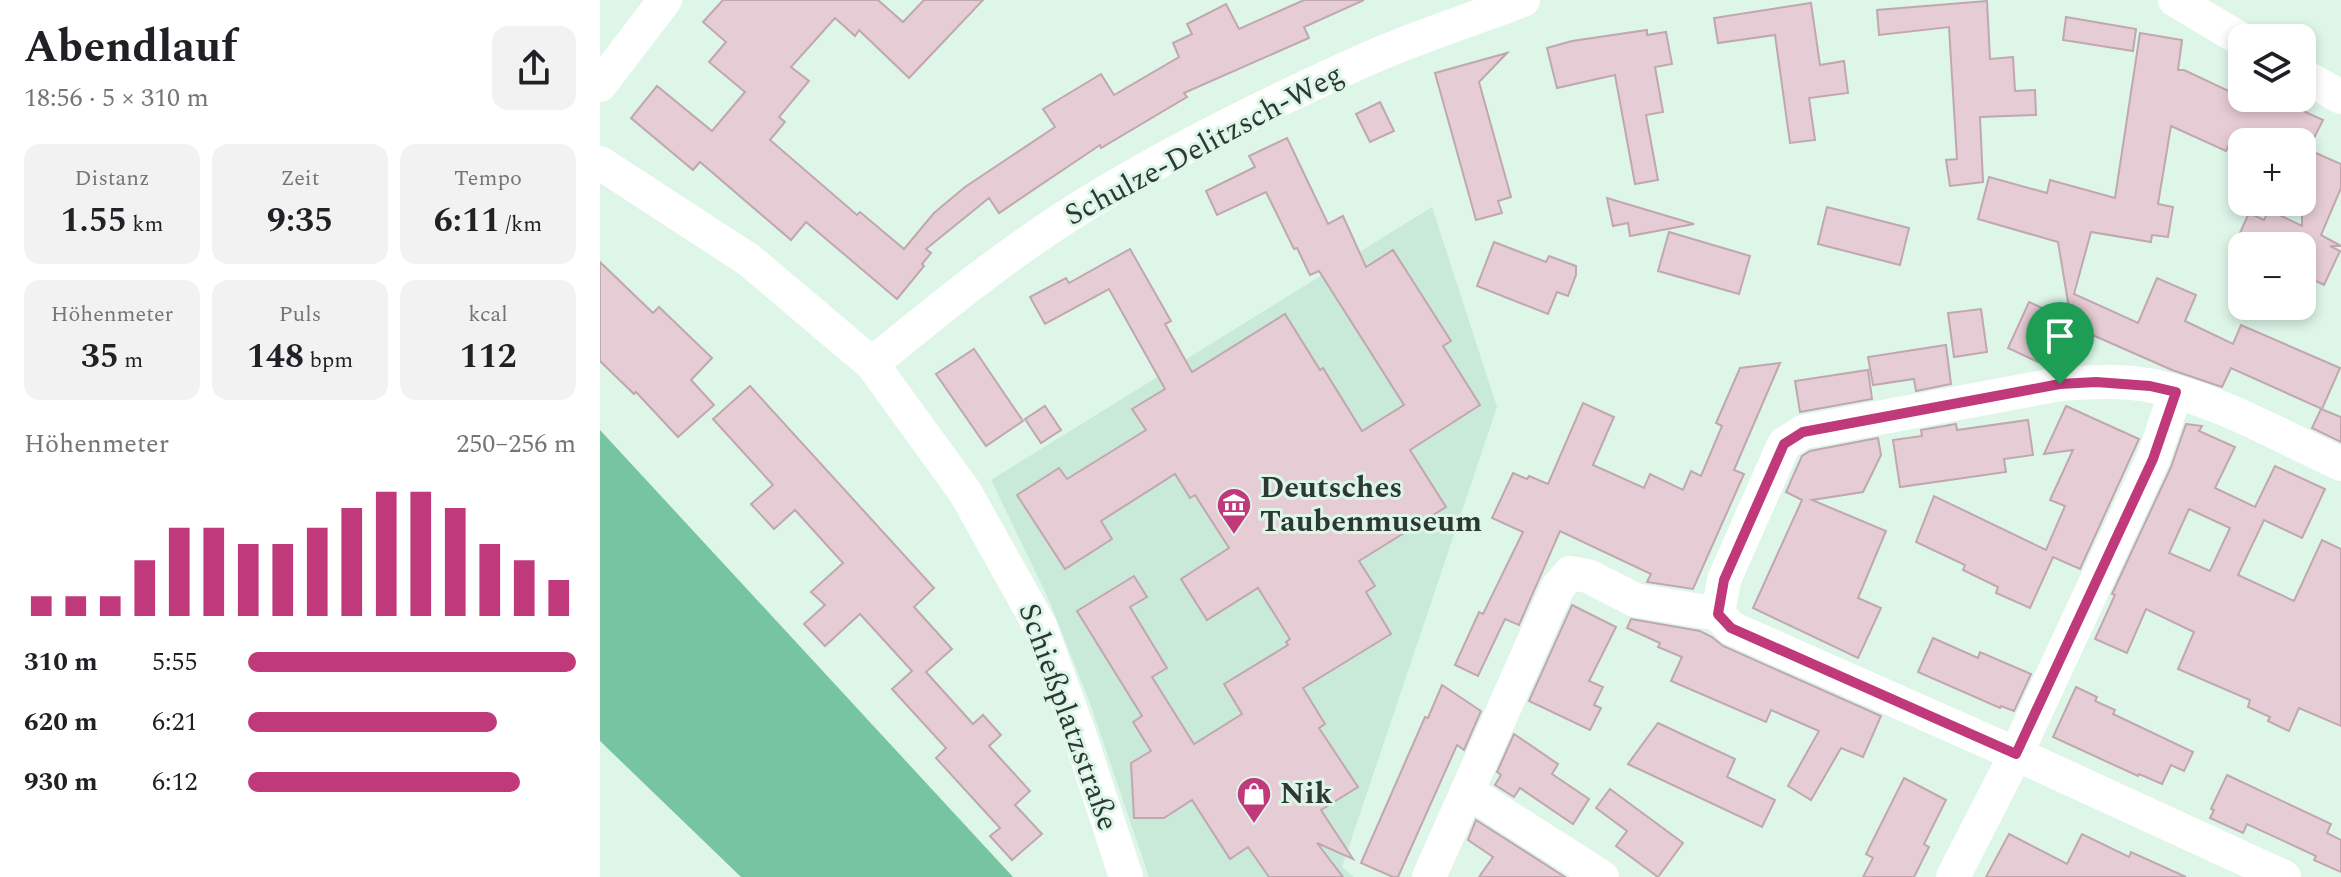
<!DOCTYPE html>
<html lang="de">
<head>
<meta charset="utf-8">
<style>
	:root { --surface:#fff; --page:#f2f2f2; --text:#202124; --muted:#757577; --accent:#c03a7b }
	body { margin:0; font-family:Spectral,serif; background:var(--page); color:var(--text); height:100vh; display:flex; flex-direction:column; font-size:30px; white-space:nowrap }
	* { box-sizing:border-box; margin:0 }
	p { font-size:26px; color:var(--muted) }
	.icon { flex:none; width:44px; height:44px; fill:none; stroke:currentColor; stroke-width:2; stroke-linecap:round; stroke-linejoin:round }
	.map { position:relative; flex:1; overflow:hidden }
	.sheet { display:flex; flex-direction:column; background:var(--surface); width:600px }
	.sheet>* { flex:none }
	.fabs { position:absolute; left:1628px; top:24px; display:grid; gap:16px }
	.fabs a { display:grid; place-items:center; width:88px; height:88px; border-radius:16px; background:var(--surface); box-shadow:0 4px 12px #0003; font-size:40px }
	.pin { position:absolute; display:grid; place-items:center; width:68px; height:68px; color:#fff; margin:-82px -34px; border-radius:50% 50% 50% 0; rotate:-45deg; box-shadow:0 0 8px #0007 }
	.pin .icon { rotate:45deg }
	.round { display:grid; place-items:center; flex:none; width:84px; height:84px; border-radius:16px; background:var(--page) }
	.overview { display:flex; align-items:center; justify-content:space-between; height:136px; padding:0 24px }
	h1 { font-size:44px; font-weight:700; line-height:60px }
	.stats { display:grid; grid-template-columns:repeat(3,1fr); gap:12px; height:136px; padding:8px 24px }
	.stats div { display:grid; align-content:center; border-radius:16px; background:var(--page); text-align:center }
	.stats b { font-size:34px; font-weight:700 }
	.stats small { font-size:22px; font-weight:400 }
	.stats p { font-size:22px }
	.chart { height:224px; padding:16px 24px }
	.chart p { display:flex; justify-content:space-between }
	.chart svg { width:100%; height:144px; margin-top:8px; stroke:var(--accent); stroke-width:6 }
	ul { padding:0 24px; list-style:none; font-size:26px }
	li { display:grid; grid-template-columns:128px 96px 1fr; align-items:center; height:60px }
	li i { height:20px; border-radius:10px; background:var(--accent) }
	main { display:flex; flex:1; min-height:0 }
	.map>svg:first-child { display:block }
</style>
</head>
<body>
<main>
<section class="sheet">
<div class="overview"><div><h1>Abendlauf</h1><p>18:56 · 5 × 310 m</p></div><a class="round"><svg class="icon" aria-label="share" viewBox="0 0 24 24"><path d="M12 15V3M7 8l5-5 5 5M5 13v7h14v-7"/></svg></a></div>
<div class="stats">
<div><p>Distanz</p><b>1.55<small> km</small></b></div>
<div><p>Zeit</p><b>9:35</b></div>
<div><p>Tempo</p><b>6:11<small> /km</small></b></div>
</div>
<div class="stats">
<div><p>Höhenmeter</p><b>35<small> m</small></b></div>
<div><p>Puls</p><b>148<small> bpm</small></b></div>
<div><p>kcal</p><b>112</b></div>
</div>
<div class="chart"><p><span>Höhenmeter</span>250–256 m</p>
<svg viewBox="0 0 160 44" preserveAspectRatio="none"><path d="M5 44V38M15 44V38M25 44V38M35 44V27M45 44V17M55 44V17M65 44V22M75 44V22M85 44V17M95 44V11M105 44V6M115 44V6M125 44V11M135 44V22M145 44V27M155 44V33"/></svg>
</div>
<ul>
<li><b>310 m</b>5:55<i style="width:100%"></i></li>
<li><b>620 m</b>6:21<i style="width:76%"></i></li>
<li><b>930 m</b>6:12<i style="width:83%"></i></li>
</ul>
</section>
<div class="map">
<svg width="1741" height="877" viewBox="0 0 1741 877">
	<rect width="100%" height="100%" fill="#ddf6e8"/>
	<!-- built -->
	<polygon fill="#caead9" points="832,207 897,407 742,867 754,877 549,877 491,706 449,600 391,480"/>
	<!-- forest -->
	<polygon fill="#77c5a0" points="0,430 413,877 141,877 0,741"/>
	<!-- building -->
	<g fill="#e6ccd5" stroke="#c0a7b0" stroke-width="2" fill-rule="evenodd">
		<polygon points="123,0 278,0 303,22 324,0 383,0 309,78 259,30 255,36 235,18 191,67 209,81 179,117 185,122 170,140 257,215 260,212 304,249 334,213 365,187 455,127 443,109 501,74 514,95 579,57 573,43 592,34 587,24 626,4 639,29 704,0 764,0 704,27 709,38 584,93 587,97 501,148 500,145 399,213 389,198 326,249 331,253 322,264 324,266 297,299 206,222 191,240 100,162 93,170 31,118 57,86 112,131 145,92 109,62 126,42 103,22"/>
		<polygon points="1387,1 1390,59 1413,57 1415,91 1435,90 1436,115 1380,117 1383,182 1350,186 1346,160 1357,159 1349,27 1279,35 1277,10"/>
		<polygon points="1211,3 1220,65 1244,61 1248,93 1209,98 1215,140 1190,143 1175,35 1118,43 1114,18"/>
		<polygon points="1466,17 1536,29 1533,51 1463,40"/>
		<polygon points="1047,30 1047,35 1066,32 1072,64 1055,67 1063,112 1046,115 1058,180 1035,184 1015,75 957,88 947,48 972,41"/>
		<polygon points="1540,33 1582,40 1578,70 1584,70 1671,111 1677,99 1723,120 1712,142 1630,142 1626,151 1571,126 1558,204 1573,207 1568,237 1552,235 1551,242 1491,232 1474,294 1538,323 1557,278 1596,295 1585,321 1633,344 1641,325 1740,368 1722,409 1631,368 1622,387 1572,370 1472,326 1458,242 1378,219 1389,177 1447,193 1450,180 1515,198"/>
		<polygon points="907,53 879,82 911,197 898,201 902,213 876,220 835,73"/>
		<polygon points="780,102 794,131 770,142 756,114"/>
		<polygon points="687,138 728,224 743,216 766,267 793,250 851,341 843,346 880,405 810,450 846,507 759,561 775,586 766,592 791,634 703,688 725,724 719,728 758,787 721,810 753,859 717,843 743,877 669,877 648,847 630,859 592,800 564,818 534,818 531,763 551,751 533,722 542,716 477,611 534,576 547,597 530,607 567,668 552,677 594,744 642,714 624,684 688,645 686,642 690,639 658,588 607,620 581,579 629,548 595,495 590,498 575,474 501,521 512,539 465,569 417,495 459,468 467,479 546,430 532,409 565,389 509,289 445,324 430,297 466,278 469,283 530,249 571,321 565,324 592,372 685,314 720,370 723,368 762,431 804,405 719,271 710,275 697,248 694,249 666,192 617,215 606,191 655,167 649,156"/>
		<polygon points="1702,147 1741,164 1741,188 1721,235 1741,246 1730,246 1740,251 1724,285 1704,275 1702,280 1702,246 1634,246 1649,213 1664,220 1669,210 1702,226"/>
		<polygon points="1007,198 1067,216 1094,224 1030,236 1028,223 1013,226"/>
		<polygon points="1227,207 1309,228 1300,265 1218,244"/>
		<polygon points="1069,232 1150,256 1139,294 1058,271"/>
		<polygon points="894,242 946,262 949,256 976,266 976,275 968,296 957,292 948,314 877,286"/>
		<polygon points="0,262 53,313 59,307 112,358 91,380 114,405 78,437 36,392 34,394 0,361"/>
		<polygon points="1429,302 1460,316 1438,362 1408,348"/>
		<polygon points="1381,309 1387,352 1354,357 1348,313"/>
		<polygon points="1346,345 1351,384 1316,391 1314,379 1273,385 1268,357"/>
		<polygon points="374,349 423,421 386,446 336,374"/>
		<polygon points="1180,363 1134,470 1144,474 1093,589 1047,582 1051,574 960,531 919,625 905,619 878,676 855,665 879,612 883,614 923,532 892,518 913,473 927,479 929,476 948,484 983,403 1014,417 993,465 1044,488 1050,474 1083,490 1091,471 1101,476 1122,426 1116,423 1140,368"/>
		<polygon points="1268,370 1272,399 1200,412 1195,381"/>
		<polygon points="150,386 334,588 314,607 352,649 326,672 373,724 383,715 401,735 389,746 430,791 415,805 442,834 412,860 390,836 400,828 336,758 346,748 292,689 312,671 260,614 225,646 204,624 225,605 211,592 243,563 195,510 174,529 151,504 173,485 113,419"/>
		<polygon points="445,406 461,430 441,443 425,419"/>
		<polygon points="1466,406 1539,439 1480,569 1453,557 1430,608 1396,593 1398,587 1363,570 1365,565 1316,542 1334,496 1446,550 1465,506 1450,500 1473,450 1444,454"/>
		<polygon points="1721,409 1741,417 1741,442 1712,428"/>
		<polygon points="1428,420 1433,455 1404,459 1406,472 1300,487 1293,440 1322,436 1321,430 1356,424 1357,430"/>
		<path d="M1586,424L1602,426L1599,431L1635,447L1615,488L1655,507L1675,466L1725,489L1702,538L1664,520L1638,575L1694,601L1722,540L1741,549V726L1699,708L1689,731L1668,721L1670,717L1648,707L1650,700L1578,669L1594,632L1546,609L1527,653L1495,639L1515,595L1512,594L1571,467ZM1589,509L1630,528L1610,571L1569,553Z"/>
		<polygon points="1278,438 1281,455 1263,492 1212,500 1286,531 1258,598 1281,608 1258,658 1153,608 1202,500 1186,492 1202,456 1210,451"/>
		<polygon points="972,605 1016,627 989,681 1003,687 994,705 1001,708 990,730 929,701"/>
		<polygon points="1031,619 1100,631 1112,637 1123,646 1281,716 1263,757 1241,748 1211,800 1188,786 1219,731 1171,710 1166,722 1071,681 1082,657 1058,647 1060,643 1027,628"/>
		<polygon points="1333,638 1378,658 1380,652 1431,674 1414,711 1401,706 1400,708 1318,672"/>
		<polygon points="842,685 881,711 864,750 857,745 798,877 793,877 761,863 825,717 828,718"/>
		<polygon points="1476,687 1497,697 1495,701 1515,710 1513,714 1593,752 1584,771 1571,765 1562,784 1539,774 1538,776 1453,737"/>
		<polygon points="1058,723 1135,759 1127,777 1175,800 1162,827 1028,764"/>
		<polygon points="914,734 958,764 952,774 989,799 973,824 920,788 914,797 895,785 901,775 897,772"/>
		<polygon points="1627,775 1731,824 1727,833 1741,840 1741,872 1714,860 1716,856 1647,824 1643,833 1610,818 1614,810 1611,809"/>
		<polygon points="1304,778 1346,800 1324,844 1329,847 1314,877 1263,877 1273,858 1266,854"/>
		<polygon points="1010,789 1083,843 1058,877 1016,846 1027,831 996,808"/>
		<polygon points="876,820 965,877 879,877 893,857 868,840"/>
		<polygon points="1409,834 1467,864 1482,834 1529,857 1531,852 1586,877 1386,877"/>
	</g>
	<g fill="none" stroke-linecap="round" stroke-linejoin="round">
		<!-- minor -->
		<g stroke="#fff" stroke-width="34">
			<polyline points="1575,0 1642,40"/>
			<polyline points="1702,75 1741,97"/>
			<polyline points="0,85 65,0"/>
			<polyline points="0,163 149,260 272,364 365,492 440,626 479,733 526,877"/>
			<path d="M272,364C347,302 423,241 506,192C588,143 678,99 765,60C816,37 871,20 923,0"/>
			<path d="M1118,614L1124,580L1184,444L1203,432L1460,384C1491,382 1523,380 1553,386C1619,400 1680,436 1741,464"/>
			<polyline points="867,791 1002,877"/>
			<polyline points="829,877 958,587 970,573 988,576 1035,600 1118,614 1131,628 1416,754 1684,877"/>
			<polyline points="1353,877 1416,754 1553,459 1576,392"/>
		</g>
	</g>
	<g fill="none" stroke-linecap="round" stroke-linejoin="round">
		<defs>
			<polygon id="route" points="1496,382 1550,386 1576,392 1553,459 1416,754 1131,628 1118,614 1124,580 1184,444 1203,432 1460,384"/>
		</defs>
		<!-- route casing -->
		<use href="#route" stroke="#fff" stroke-width="16"/>
		<!-- route -->
		<use href="#route" stroke="#c03a7b" stroke-width="10"/>
	</g>
	<!-- icons -->
	<defs>
		<symbol id="museum-pin" viewBox="-11 -11 22 30"><path d="M0 17L-7.5 6A9.5 9.5 0 1 1 7.5 6Z" fill="#c03a7b" stroke="#ddf6e8"/><path d="M0-6L6-3V-2H-6V-3ZM-5-1h2V3h-2ZM-1-1h2V3h-2ZM3-1h2V3H3ZM-6 4H6V6H-6Z" fill="#fff"/></symbol>
		<symbol id="shop-pin" viewBox="-11 -11 22 30"><path d="M0 17L-7.5 6A9.5 9.5 0 1 1 7.5 6Z" fill="#c03a7b" stroke="#ddf6e8"/><path d="M-5-2.5h2.3a2.7 3.5 0 0 1 5.4 0H5L5.5 6h-11ZM-1.5-2.5h3a1.5 2.3 0 0 0-3 0Z" fill="#fff"/></symbol>
	</defs>
	<g fill-rule="evenodd">
		<use href="#museum-pin" x="614" y="485" width="40" height="54"/>
		<use href="#shop-pin" x="634" y="774" width="40" height="54"/>
	</g>
	<g text-anchor="middle" dominant-baseline="central" stroke-width="6" stroke-linejoin="round" paint-order="stroke">
		<!-- street labels -->
		<g font-size="30" fill="#2e3833" stroke="#ddf6e8">
			<text transform="translate(604 145) rotate(-28)">Schulze-Delitzsch-Weg</text>
			<text transform="translate(468 717) rotate(70)">Schießplatzstraße</text>
		</g>
		<!-- poi labels -->
		<g font-size="30" font-weight="bold" fill="#2e3833" stroke="#ddf6e8" text-anchor="start">
			<text x="660" y="488">Deutsches<tspan x="660" dy="34">Taubenmuseum</tspan></text>
			<text x="680" y="794">Nik</text>
		</g>
	</g>
</svg>
<div class="fabs">
<a><svg class="icon" aria-label="layers" viewBox="0 0 24 24"><path d="M12 4l9 5-9 5-9-5zM3 14l9 5 9-5"/></svg></a>
<a>+</a>
<a>−</a>
</div>
<div class="pin" style="left:1460px;top:384px;background:#1e9e55"><svg class="icon" aria-label="arrive" viewBox="0 0 24 24"><path d="M6 21V4h12l-3 4 3 4H6"/></svg></div>
</div>
</main>
</body>
</html>
